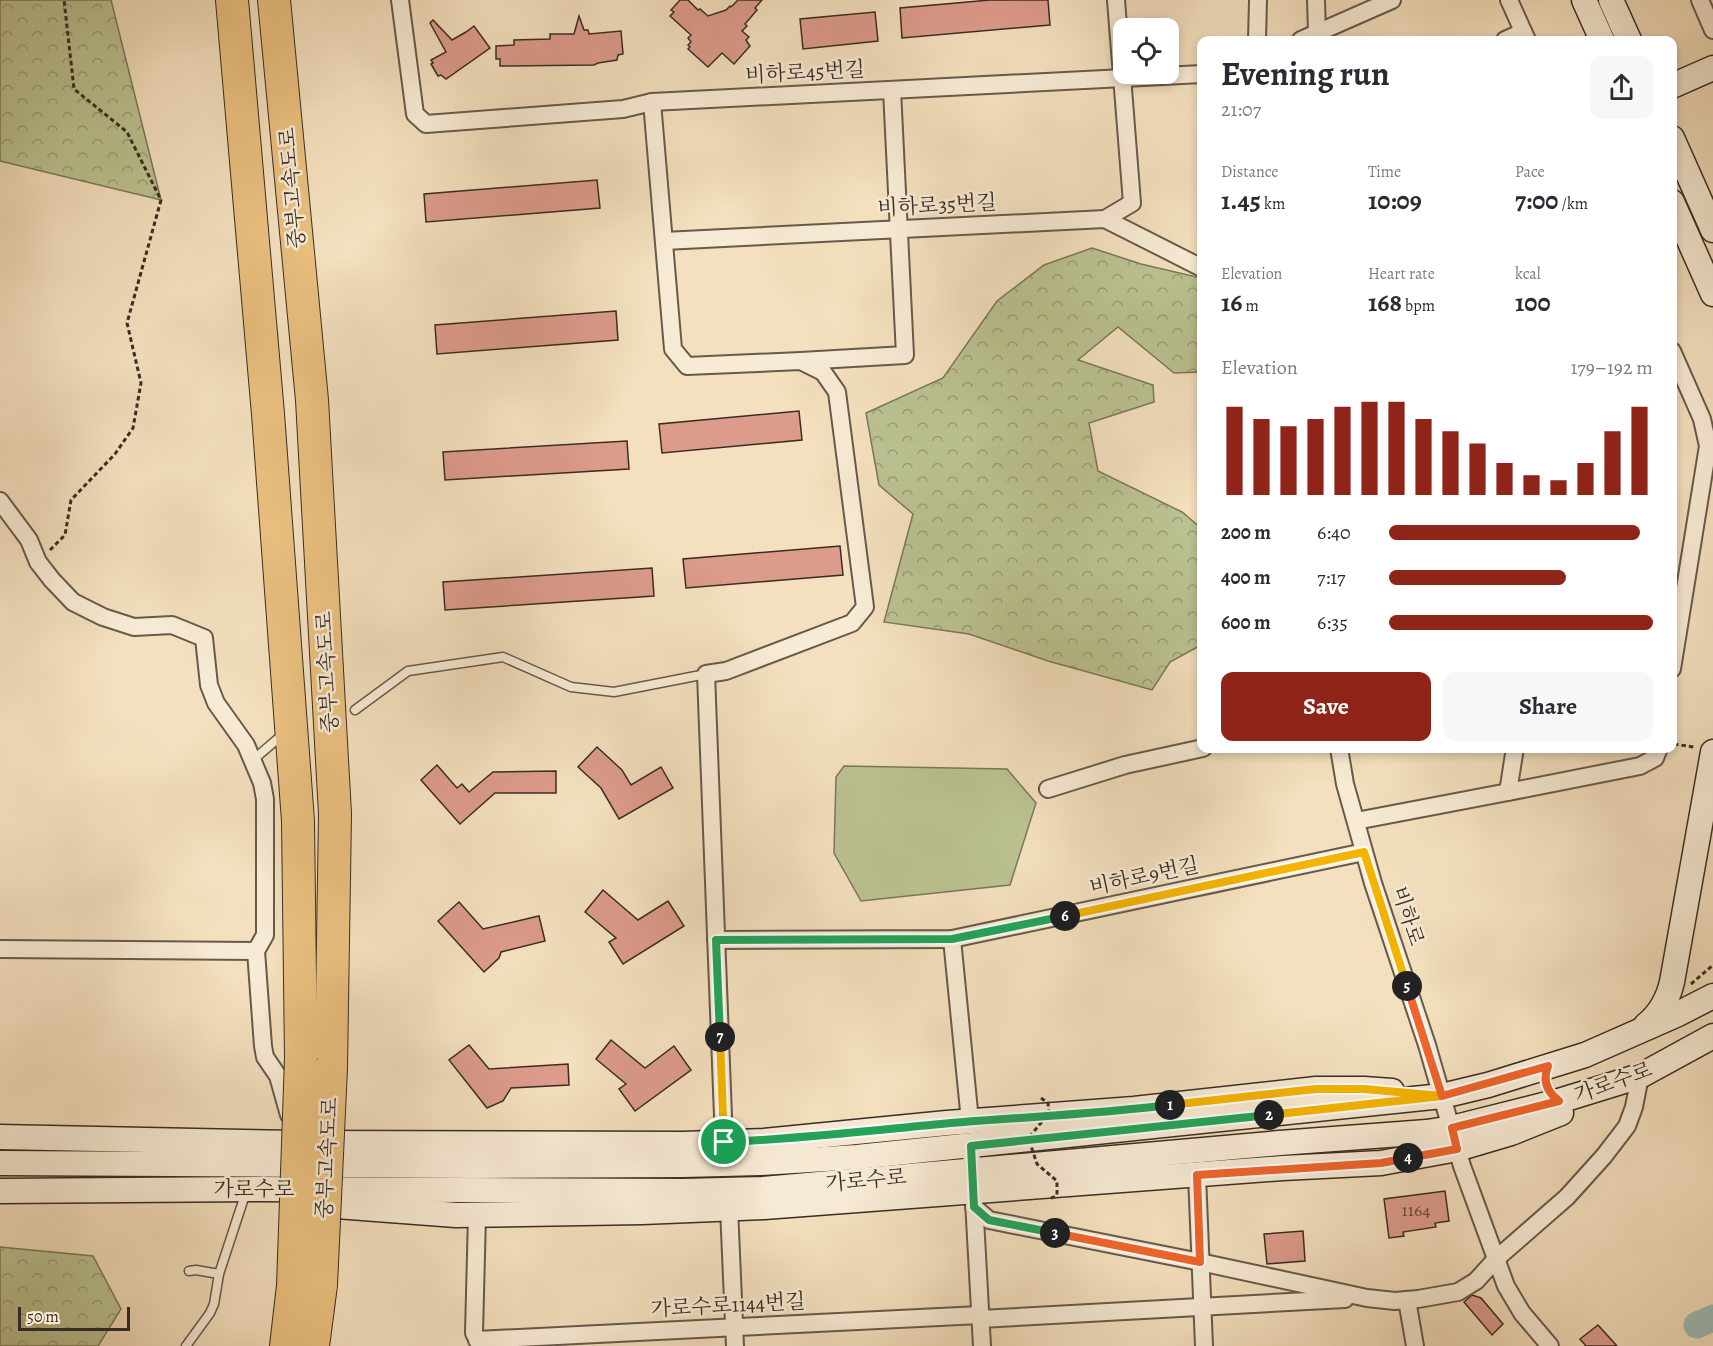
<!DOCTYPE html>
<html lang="en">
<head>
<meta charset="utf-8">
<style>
	:root { --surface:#fff; --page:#f7f7f7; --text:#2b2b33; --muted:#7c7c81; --accent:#8f2418 }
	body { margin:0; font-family:Alegreya,"Noto Serif KR",serif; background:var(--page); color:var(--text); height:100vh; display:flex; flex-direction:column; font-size:22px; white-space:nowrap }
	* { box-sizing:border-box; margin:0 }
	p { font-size:20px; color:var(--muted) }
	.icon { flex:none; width:33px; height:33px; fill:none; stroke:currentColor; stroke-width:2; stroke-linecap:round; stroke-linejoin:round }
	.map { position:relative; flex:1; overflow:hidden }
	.drawer { position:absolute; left:1197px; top:36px; width:480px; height:717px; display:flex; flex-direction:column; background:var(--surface); border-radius:12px; box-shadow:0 3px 9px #0003 }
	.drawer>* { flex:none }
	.controls { position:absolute; left:1113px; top:18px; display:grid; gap:12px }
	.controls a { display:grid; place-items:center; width:66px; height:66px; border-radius:12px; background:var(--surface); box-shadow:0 3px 9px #0003; font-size:30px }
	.scale { position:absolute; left:18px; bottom:15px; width:112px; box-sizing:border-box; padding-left:6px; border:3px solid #382d25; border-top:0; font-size:16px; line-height:21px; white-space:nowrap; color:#382d25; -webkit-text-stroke:4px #f8ebd5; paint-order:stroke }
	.pin { position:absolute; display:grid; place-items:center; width:51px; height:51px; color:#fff; margin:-26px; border:3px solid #fff; border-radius:50%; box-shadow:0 2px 6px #0007 }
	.km { position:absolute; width:30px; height:30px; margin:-15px; border-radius:50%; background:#222; color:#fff; font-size:16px; line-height:30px; text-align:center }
	.round { display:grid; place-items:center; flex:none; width:63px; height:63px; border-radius:12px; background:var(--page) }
	.headline { display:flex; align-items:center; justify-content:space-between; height:102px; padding:0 24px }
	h1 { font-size:33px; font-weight:700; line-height:45px }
	.figures { display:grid; grid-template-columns:repeat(3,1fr); gap:9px; height:102px; padding:6px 24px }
	.figures div { display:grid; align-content:center }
	.figures b { font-size:26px; font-weight:700 }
	.figures small { font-size:16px; font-weight:400 }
	.figures p { font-size:16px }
	.chart { height:168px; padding:12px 24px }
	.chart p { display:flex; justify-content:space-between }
	.chart svg { width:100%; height:108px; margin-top:6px; stroke:var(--accent); stroke-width:6 }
	.cta { display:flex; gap:12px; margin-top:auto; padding:12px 24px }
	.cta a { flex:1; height:69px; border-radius:12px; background:var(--accent); color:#fff; font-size:24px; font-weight:700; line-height:69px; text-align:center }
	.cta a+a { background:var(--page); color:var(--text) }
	ul { padding:0 24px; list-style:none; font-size:20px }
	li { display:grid; grid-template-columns:96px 72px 1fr; align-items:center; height:45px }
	li i { height:15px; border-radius:8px; background:var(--accent) }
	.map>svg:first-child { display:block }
</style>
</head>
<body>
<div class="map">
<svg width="1713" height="1346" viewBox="0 0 1713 1346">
	<defs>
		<pattern id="forest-crowns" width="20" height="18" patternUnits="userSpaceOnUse" patternTransform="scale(1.5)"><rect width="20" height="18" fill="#bbc291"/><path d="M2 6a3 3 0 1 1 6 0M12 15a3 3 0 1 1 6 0" fill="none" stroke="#999e76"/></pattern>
	</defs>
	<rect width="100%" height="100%" fill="#f4e0be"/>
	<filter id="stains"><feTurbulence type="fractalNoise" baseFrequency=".00333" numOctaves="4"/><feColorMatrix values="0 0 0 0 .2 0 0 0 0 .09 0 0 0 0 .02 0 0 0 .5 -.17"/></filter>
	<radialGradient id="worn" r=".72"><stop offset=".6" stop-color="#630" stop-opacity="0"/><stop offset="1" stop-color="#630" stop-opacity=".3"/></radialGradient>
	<!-- forest -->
	<g fill="url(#forest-crowns)" stroke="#7a785b" stroke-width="1.5">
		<polygon points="0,0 111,0 161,200 0,161"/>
		<polygon points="1092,248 1141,264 1201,278 1201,372 1174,373 1118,327 1078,360 1153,385 1154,402 1089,423 1098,471 1182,512 1201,528 1201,645 1170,662 1152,690 1048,661 969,634 884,622 913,514 879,485 866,413 943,378 997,301 1044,265"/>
		<polygon points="0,1247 93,1256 121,1309 98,1346 0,1346"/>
	</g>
	<!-- garden -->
	<polygon fill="#bbc291" stroke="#7a785b" stroke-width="1.5" points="844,766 1007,769 1036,803 1010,885 861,901 834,853 836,777"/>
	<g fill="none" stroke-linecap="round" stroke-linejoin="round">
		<!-- river -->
		<polyline stroke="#9cbdb5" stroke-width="27" points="1697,1325 1713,1318"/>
	</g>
	<!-- building -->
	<g fill="#dd9b8b" stroke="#382d25" stroke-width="1.5">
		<polygon points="680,0 688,0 698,10 700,9 708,16 726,10 730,6 731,7 738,0 762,0 755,8 757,10 745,24 747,26 742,31 749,37 746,40 750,46 734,64 722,53 708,67 688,49 690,47 688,45 691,42 688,38 691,35 670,16 674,12 671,10"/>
		<polygon points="990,0 1048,0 1050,25 902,38 900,8"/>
		<polygon points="875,12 878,41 803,49 800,19"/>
		<polygon points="579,16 584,30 588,30 589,34 621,31 623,54 618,55 617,60 598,63 594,65 500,66 500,59 496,59 496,46 514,45 514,40 550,39 550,34 574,34"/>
		<polygon points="433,20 452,40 466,32 474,26 490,48 446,79 441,75 438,76 431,64 433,63 431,60 446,52 430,23"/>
		<polygon points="597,180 600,208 426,222 424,194"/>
		<polygon points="616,311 618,340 437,354 435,325"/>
		<polygon points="799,411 802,440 662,453 659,424"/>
		<polygon points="627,441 629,469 445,480 443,452"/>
		<polygon points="840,546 843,575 686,588 683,559"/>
		<polygon points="652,568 654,596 445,610 443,582"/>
		<polygon points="597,747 622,770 631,785 661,767 673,788 619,819 601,788 578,767"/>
		<polygon points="437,765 457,788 462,784 469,792 493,772 556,771 556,793 495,793 460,824 421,780"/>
		<polygon points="603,890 638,920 668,901 684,926 623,964 609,942 616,938 585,912"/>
		<polygon points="459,902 483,929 539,916 545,941 501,952 499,958 484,972 438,921"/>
		<polygon points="611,1040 645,1068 674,1046 691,1070 635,1111 619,1089 626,1084 596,1059"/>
		<polygon points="469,1045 489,1069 568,1064 569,1085 511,1088 503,1101 487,1108 449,1060"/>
		<polygon points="1445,1191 1449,1221 1435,1223 1436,1227 1403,1232 1404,1236 1389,1238 1384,1199"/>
		<polygon points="1303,1231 1305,1261 1267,1264 1264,1234"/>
		<polygon points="1472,1295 1481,1298 1503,1324 1492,1335 1464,1302"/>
		<polygon points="1598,1325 1617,1346 1586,1346 1580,1339"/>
	</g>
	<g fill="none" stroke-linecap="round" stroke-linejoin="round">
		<defs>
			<g id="lane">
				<polyline points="355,710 408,671 503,657 571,687 614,692 706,674"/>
				<polyline points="253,760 281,736"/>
				<polyline points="189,1271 196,1270 219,1274"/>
				<polyline points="186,1346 210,1313 214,1304 219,1274 244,1198"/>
			</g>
			<g id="street">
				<polyline points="400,0 415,114 426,124 623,109 652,102 1202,74"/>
				<polyline points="1316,0 1317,33"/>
				<polyline points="1509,0 1527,40"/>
				<polyline points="1700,0 1713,30"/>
				<polyline points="1257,40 1258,0"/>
				<polyline points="1301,40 1392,0"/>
				<polyline points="1505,40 1523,32"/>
				<polyline points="652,102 673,349 687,366 801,361 823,372 837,392 865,607 852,623 726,671 706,674 724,1142"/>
				<polyline points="1105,219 1132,203 1116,0"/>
				<polyline points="664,241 1105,219 1202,268"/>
				<polyline points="1672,351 1702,419 1708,446 1672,669"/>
				<polyline points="801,361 905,355 892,90"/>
				<polyline points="0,501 29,540 38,562 52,580 73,602 103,617 134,627 172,625 204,638 209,685 216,703 246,745 262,783 265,799 265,935 256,951 263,1046 265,1057 278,1076 289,1115"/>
				<polyline points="1339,748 1345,784 1373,883 1427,1045 1462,1166 1506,1286 1522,1313 1550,1346"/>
				<polyline points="1048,789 1125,765 1203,748"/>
				<polyline points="1508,792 1640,766 1655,758 1659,748"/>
				<polyline points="1356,821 1508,792 1515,748"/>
				<polyline points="952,939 970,1121"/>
				<polyline points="716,940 952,939 1364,852"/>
				<polyline points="0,949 256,951"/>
				<polyline points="971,1146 982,1346"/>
				<polyline points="1197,1175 1204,1346"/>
				<polyline points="974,1207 989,1220 1200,1262 1367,1298 1395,1301 1418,1299 1458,1292 1476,1281 1496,1259 1567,1197 1604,1156 1627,1126 1634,1107 1640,1076"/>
				<polyline points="729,1208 735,1346"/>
				<polyline points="477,1215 474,1333 481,1346"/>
				<polyline points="1407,1300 1415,1346"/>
				<polyline points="980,1319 1345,1299"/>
				<polyline points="477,1340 980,1315"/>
			</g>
			<g id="secondary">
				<polyline points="1584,0 1602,40"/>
				<polyline points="1611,0 1629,40"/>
				<polyline points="1672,86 1713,68"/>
				<polyline points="1672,138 1713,230"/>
				<polyline points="1672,202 1713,294"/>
				<path d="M1646,1025C1660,1014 1668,999 1672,982L1713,752"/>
				<polyline points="0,1137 295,1143 684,1144 764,1141 947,1123 1134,1109 1316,1089 1364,1089 1392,1091"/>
				<polyline points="0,1163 474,1166 683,1165 761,1163 857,1157 1442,1096 1488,1085 1585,1055 1676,1015 1713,996"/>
				<polyline points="0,1191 257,1189 684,1191 763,1189 1280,1143 1427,1132 1452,1128 1559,1101 1640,1076 1713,1036"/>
				<polyline points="310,1204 456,1215 642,1212 764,1207 1283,1168 1381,1163 1457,1149 1511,1133 1561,1113"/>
			</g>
			<g id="highway">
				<polyline points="232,0 268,414 298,821 301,1058"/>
				<polyline points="274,0 312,400 335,814 331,1068"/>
				<polyline points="286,1346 293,1286"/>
				<polyline points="313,1346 321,1285"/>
			</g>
		</defs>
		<!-- lane casing -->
		<use href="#lane" stroke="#675a4b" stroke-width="11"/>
		<!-- street casing -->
		<use href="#street" stroke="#675a4b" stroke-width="20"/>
		<!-- secondary casing -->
		<use href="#secondary" stroke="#382d25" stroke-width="27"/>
		<!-- highway casing -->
		<use href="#highway" stroke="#382d25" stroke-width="34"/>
		<!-- path -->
		<g stroke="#382d25" stroke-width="3" stroke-dasharray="4.5 3" stroke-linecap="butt">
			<polyline points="50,550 65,535 71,500 115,454 133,428 141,383 127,323 161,200 127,132 74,89 64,0"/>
			<polyline points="1674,744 1694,747"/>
			<polyline points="1691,984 1713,965"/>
		</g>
		<!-- lane -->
		<use href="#lane" stroke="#f8ebd5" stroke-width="8"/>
		<!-- street -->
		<use href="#street" stroke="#f8ebd5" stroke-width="16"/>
		<!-- secondary -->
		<use href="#secondary" stroke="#f8ebd5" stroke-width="24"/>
		<!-- highway -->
		<use href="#highway" stroke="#eac07f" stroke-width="32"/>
		<defs>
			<g id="highway-bridge">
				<polyline points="321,1285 331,1068"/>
				<polyline points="293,1286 301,1058"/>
			</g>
		</defs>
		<!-- highway-bridge casing -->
		<use href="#highway-bridge" stroke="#382d25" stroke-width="34" stroke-linecap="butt"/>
		<!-- path-bridge -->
		<polyline stroke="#382d25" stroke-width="3" stroke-dasharray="4.5 3" stroke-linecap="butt" points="1041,1098 1048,1103 1049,1113 1031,1135 1030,1143 1037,1164 1057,1181 1057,1195 1054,1197 1051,1198"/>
		<!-- highway-bridge -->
		<use href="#highway-bridge" stroke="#eac07f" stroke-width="32"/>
	</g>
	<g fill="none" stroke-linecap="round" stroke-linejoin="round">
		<defs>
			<path id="split-1" d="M724,1142C800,1139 876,1130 951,1123C1024,1117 1097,1114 1170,1105"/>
			<polyline id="split-2" points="1170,1105 1316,1089 1364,1089 1442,1096 1269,1115"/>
			<polyline id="split-3" points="1055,1233 989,1220 974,1207 971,1146 1269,1115"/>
			<polyline id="split-4" points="1055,1233 1200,1262 1197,1175 1381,1163 1408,1158"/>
			<path id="split-5" d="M1407,986L1442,1096L1548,1066C1542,1081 1547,1092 1559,1101L1452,1128L1457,1149L1408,1158"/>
			<polyline id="split-6" points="1065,916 1364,852 1407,986"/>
			<polyline id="split-7" points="720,1037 716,940 952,939 1065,916"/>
			<polyline id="split-8" points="720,1037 724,1142"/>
		</defs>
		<!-- split-1 casing -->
		<use href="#split-1" stroke="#fff" stroke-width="12"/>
		<!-- split-2 casing -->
		<use href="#split-2" stroke="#fff" stroke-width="12"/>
		<!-- split-3 casing -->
		<use href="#split-3" stroke="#fff" stroke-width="12"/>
		<!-- split-4 casing -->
		<use href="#split-4" stroke="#fff" stroke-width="12"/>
		<!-- split-5 casing -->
		<use href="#split-5" stroke="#fff" stroke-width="12"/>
		<!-- split-6 casing -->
		<use href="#split-6" stroke="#fff" stroke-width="12"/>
		<!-- split-7 casing -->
		<use href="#split-7" stroke="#fff" stroke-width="12"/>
		<!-- split-8 casing -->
		<use href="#split-8" stroke="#fff" stroke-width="12"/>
		<!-- split-1 -->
		<use href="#split-1" stroke="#22a559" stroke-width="8"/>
		<!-- split-2 -->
		<use href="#split-2" stroke="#f5b400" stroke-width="8"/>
		<!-- split-3 -->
		<use href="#split-3" stroke="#22a559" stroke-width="8"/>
		<!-- split-4 -->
		<use href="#split-4" stroke="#f0652b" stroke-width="8"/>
		<!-- split-5 -->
		<use href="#split-5" stroke="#f0652b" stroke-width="8"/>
		<!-- split-6 -->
		<use href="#split-6" stroke="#f5b400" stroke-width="8"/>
		<!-- split-7 -->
		<use href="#split-7" stroke="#22a559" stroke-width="8"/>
		<!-- split-8 -->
		<use href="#split-8" stroke="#f5b400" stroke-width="8"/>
	</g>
	<g text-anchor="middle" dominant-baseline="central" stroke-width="5" stroke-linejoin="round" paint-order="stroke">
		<!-- number labels -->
		<g font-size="18" fill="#61483e">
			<text x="1416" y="1210">1164</text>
		</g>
		<!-- street labels -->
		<g font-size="21" fill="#382d25" stroke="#f8ebd5">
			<text transform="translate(805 72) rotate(-3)">비하로45번길</text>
			<text transform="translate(292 188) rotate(-95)">중부고속도로</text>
			<text transform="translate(937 205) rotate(-3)">비하로35번길</text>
			<text transform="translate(327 672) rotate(-93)">중부고속도로</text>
			<text transform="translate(1144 876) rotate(-12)">비하로9번길</text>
			<text transform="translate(1408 916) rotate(72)">비하로</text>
			<text transform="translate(1613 1082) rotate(-20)">가로수로</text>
			<text transform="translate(327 1158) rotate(-87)">중부고속도로</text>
			<text transform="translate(866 1180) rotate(-5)">가로수로</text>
			<text x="254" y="1189">가로수로</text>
			<text transform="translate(728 1305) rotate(-3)">가로수로1144번길</text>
		</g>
	</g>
	<rect width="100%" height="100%" filter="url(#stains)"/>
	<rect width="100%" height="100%" fill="url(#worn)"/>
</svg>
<div class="controls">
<a><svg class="icon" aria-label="locate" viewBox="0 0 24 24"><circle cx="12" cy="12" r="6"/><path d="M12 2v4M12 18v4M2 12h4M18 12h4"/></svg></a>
</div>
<div class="scale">50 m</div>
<div class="pin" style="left:724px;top:1142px;background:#1e9e55"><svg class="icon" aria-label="arrive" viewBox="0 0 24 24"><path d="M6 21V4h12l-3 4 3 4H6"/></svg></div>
<b class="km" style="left:1170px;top:1105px">1</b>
<b class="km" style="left:1269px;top:1115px">2</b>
<b class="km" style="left:1055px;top:1233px">3</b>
<b class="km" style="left:1408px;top:1158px">4</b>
<b class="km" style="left:1407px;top:986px">5</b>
<b class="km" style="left:1065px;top:916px">6</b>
<b class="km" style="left:720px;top:1037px">7</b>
<section class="drawer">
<div class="headline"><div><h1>Evening run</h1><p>21:07</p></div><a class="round"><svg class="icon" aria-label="share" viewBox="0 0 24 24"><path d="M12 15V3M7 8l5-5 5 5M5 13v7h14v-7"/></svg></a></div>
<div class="figures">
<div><p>Distance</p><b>1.45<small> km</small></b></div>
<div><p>Time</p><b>10:09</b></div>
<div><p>Pace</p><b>7:00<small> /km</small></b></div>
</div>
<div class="figures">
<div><p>Elevation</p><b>16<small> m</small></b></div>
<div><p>Heart rate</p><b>168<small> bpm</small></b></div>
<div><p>kcal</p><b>100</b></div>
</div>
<div class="chart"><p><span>Elevation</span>179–192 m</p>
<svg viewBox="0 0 160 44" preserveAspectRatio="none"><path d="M5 44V8M15 44V13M25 44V16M35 44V13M45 44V8M55 44V6M65 44V6M75 44V13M85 44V18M95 44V23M105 44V31M115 44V36M125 44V38M135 44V31M145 44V18M155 44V8"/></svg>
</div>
<ul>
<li><b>200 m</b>6:40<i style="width:95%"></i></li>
<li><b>400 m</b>7:17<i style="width:67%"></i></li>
<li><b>600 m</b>6:35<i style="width:100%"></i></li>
</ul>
<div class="cta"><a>Save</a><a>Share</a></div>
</section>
</div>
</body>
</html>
